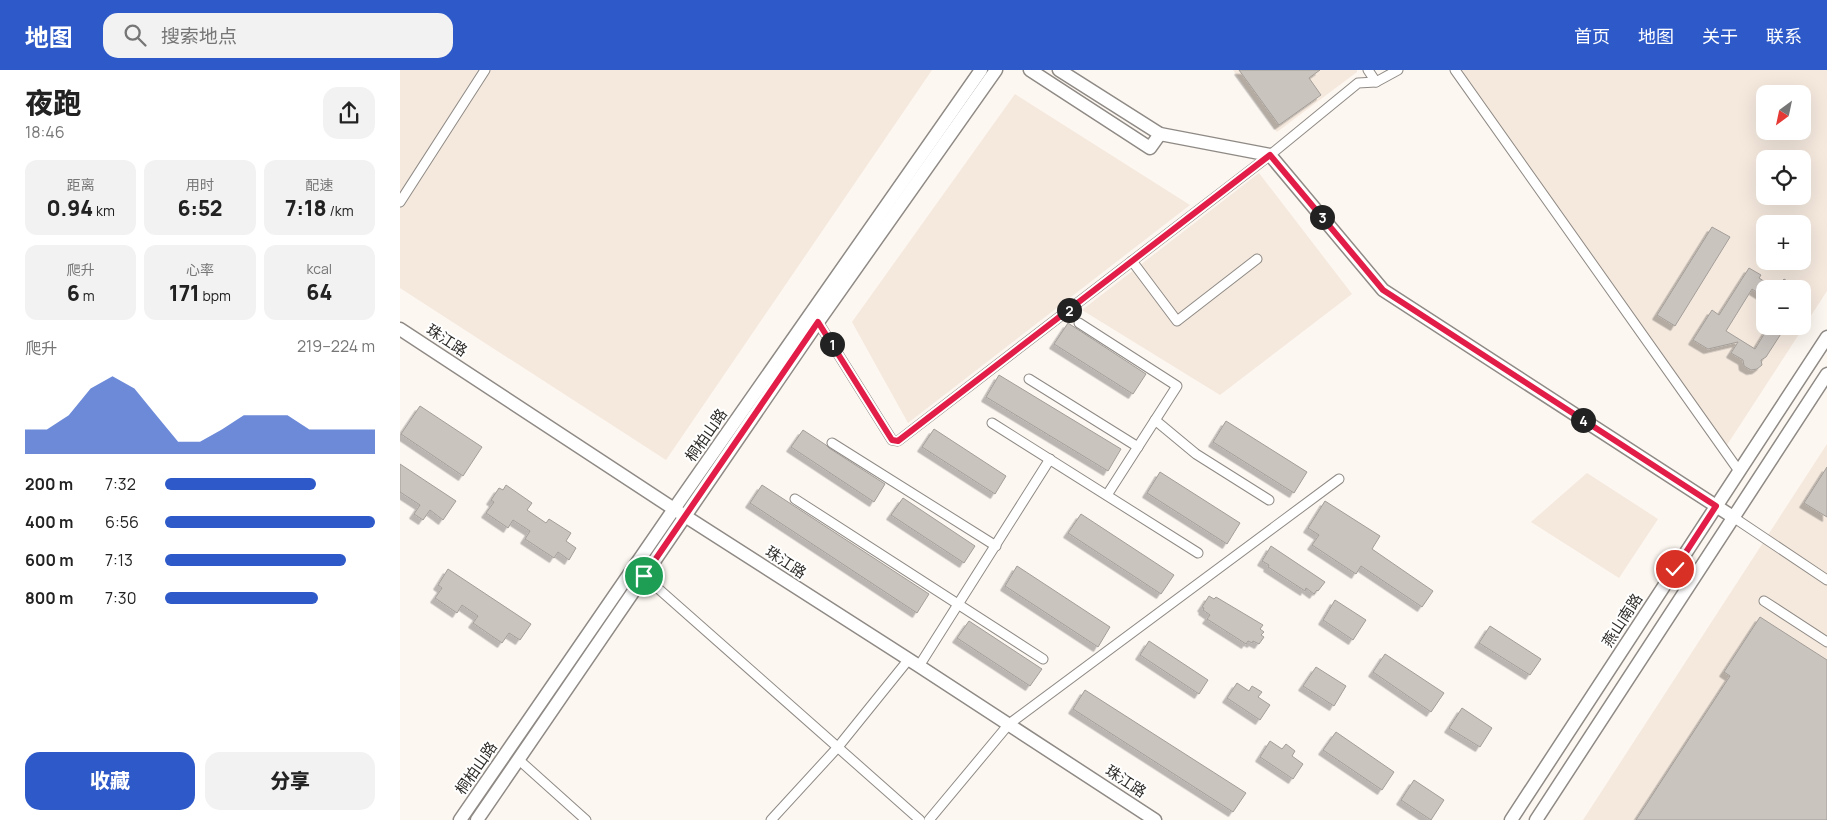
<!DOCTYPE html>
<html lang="zh">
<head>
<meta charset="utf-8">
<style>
	:root { --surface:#fff; --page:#f2f2f2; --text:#222; --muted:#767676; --accent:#2e59c8 }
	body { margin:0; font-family:Manrope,"Noto Sans SC",sans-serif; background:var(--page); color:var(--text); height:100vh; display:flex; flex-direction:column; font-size:19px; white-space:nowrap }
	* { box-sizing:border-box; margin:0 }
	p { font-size:16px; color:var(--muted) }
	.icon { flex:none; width:28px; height:28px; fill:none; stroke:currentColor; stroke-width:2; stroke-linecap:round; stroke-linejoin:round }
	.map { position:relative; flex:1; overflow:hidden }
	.details { display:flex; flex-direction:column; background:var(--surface); width:400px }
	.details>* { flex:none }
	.needle { width:32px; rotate:213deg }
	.buttons { position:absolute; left:1356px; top:15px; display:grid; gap:10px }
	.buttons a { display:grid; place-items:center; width:55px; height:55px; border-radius:10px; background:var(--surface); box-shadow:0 5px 20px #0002; font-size:25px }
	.pin { position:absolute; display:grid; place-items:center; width:42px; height:42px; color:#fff; margin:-21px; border:2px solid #fff; border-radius:50%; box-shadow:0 1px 5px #0007 }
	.km { position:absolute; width:25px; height:25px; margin:-12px; border-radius:50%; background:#222; color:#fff; font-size:14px; line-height:25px; text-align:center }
	.round { display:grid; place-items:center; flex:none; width:52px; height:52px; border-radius:15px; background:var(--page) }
	.head { display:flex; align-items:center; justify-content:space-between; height:85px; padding:0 25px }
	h1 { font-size:28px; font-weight:800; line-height:38px }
	.metrics { display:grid; grid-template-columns:repeat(3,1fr); gap:8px; height:85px; padding:5px 25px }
	.metrics div { display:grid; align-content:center; border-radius:12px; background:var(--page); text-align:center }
	.metrics b { font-size:21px; font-weight:800 }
	.metrics small { font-size:14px; font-weight:400 }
	.metrics p { font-size:14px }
	.chart { height:140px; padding:10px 25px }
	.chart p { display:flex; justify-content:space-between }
	.chart svg { width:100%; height:90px; margin-top:5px; fill:var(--accent); opacity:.7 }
	.primary-button { display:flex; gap:10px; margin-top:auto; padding:10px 25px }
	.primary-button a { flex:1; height:58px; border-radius:15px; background:var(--accent); color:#fff; font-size:20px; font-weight:800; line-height:58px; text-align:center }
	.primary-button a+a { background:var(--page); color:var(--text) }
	ul { padding:0 25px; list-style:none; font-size:16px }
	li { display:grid; grid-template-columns:80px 60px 1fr; align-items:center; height:38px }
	li i { height:12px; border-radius:6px; background:var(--accent) }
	header { display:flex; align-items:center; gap:30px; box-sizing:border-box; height:70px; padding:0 25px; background:var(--accent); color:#fff }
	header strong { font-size:24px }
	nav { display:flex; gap:28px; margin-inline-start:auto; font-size:18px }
	.search { width:350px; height:45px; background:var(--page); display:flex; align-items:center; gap:12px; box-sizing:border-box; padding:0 18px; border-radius:15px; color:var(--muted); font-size:19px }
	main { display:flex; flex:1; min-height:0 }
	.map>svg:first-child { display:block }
</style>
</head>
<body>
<header>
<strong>地图</strong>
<div class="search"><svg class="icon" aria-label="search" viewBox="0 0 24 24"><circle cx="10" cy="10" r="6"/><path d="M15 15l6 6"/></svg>搜索地点</div>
<nav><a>首页</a><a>地图</a><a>关于</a><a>联系</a></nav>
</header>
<main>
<section class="details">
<div class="head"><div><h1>夜跑</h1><p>18:46</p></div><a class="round"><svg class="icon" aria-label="share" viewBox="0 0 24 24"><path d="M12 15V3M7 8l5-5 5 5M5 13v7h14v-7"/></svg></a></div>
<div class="metrics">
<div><p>距离</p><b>0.94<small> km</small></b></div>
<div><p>用时</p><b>6:52</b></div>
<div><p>配速</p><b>7:18<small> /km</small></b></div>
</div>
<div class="metrics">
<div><p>爬升</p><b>6<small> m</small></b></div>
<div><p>心率</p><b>171<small> bpm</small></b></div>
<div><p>kcal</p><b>64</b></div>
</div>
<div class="chart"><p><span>爬升</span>219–224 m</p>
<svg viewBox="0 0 160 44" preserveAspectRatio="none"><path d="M0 44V32L10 32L20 25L30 12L40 6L50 12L60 25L70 38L80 38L90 32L100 25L110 25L120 25L130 32L140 32L150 32L160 32V44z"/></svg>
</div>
<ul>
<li><b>200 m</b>7:32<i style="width:72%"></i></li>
<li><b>400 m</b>6:56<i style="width:100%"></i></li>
<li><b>600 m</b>7:13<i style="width:86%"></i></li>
<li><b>800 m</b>7:30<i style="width:73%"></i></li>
</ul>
<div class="primary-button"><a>收藏</a><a>分享</a></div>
</section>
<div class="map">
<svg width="1427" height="750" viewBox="0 0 1427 750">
	<defs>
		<filter id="shadow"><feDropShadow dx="-4.5" dy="4.5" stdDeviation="0" flood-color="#0004"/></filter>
	</defs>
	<rect width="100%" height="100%" fill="#fdf7f1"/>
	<!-- built -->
	<g fill="#f5e9de" fill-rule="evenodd">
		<polygon points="0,0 532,0 266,390 0,218"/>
		<polygon points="833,0 957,0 957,2 877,62"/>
		<path d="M1057,0H1427V221L1327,375ZM1365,24H1402V61H1365ZM1365,89H1402V126H1365ZM1365,154H1402V191H1365ZM1365,219H1402V256H1365Z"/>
		<polygon points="615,24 790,135 508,353 452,252"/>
		<polygon points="859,103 952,224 820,325 682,240"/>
		<polygon points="1427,374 1427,750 1183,750"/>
		<polygon points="1187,403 1258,449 1219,508 1131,452"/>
	</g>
	<!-- building -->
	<g fill="#cac4bf" stroke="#a39e99" filter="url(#shadow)">
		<polygon points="839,0 920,0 909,8 921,25 879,55"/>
		<polygon points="1312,157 1330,167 1275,256 1257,245"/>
		<polygon points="1349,198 1361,205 1359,208 1376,219 1365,219 1365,227 1352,219 1326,261 1355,279 1369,256 1386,256 1366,287 1361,290 1362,295 1357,299 1351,300 1344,296 1343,290 1331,283 1338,272 1308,279 1293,270 1312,240 1319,245"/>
		<polygon points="1384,209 1400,219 1377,219"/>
		<polygon points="668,253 746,304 733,324 654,274"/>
		<polygon points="599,305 721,379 708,401 586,327"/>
		<polygon points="20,336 82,377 63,406 1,364"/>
		<polygon points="826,351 907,402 894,423 813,372"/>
		<polygon points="534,359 606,406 595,424 522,377"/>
		<polygon points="403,360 426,375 429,378 485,414 474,432 391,377"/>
		<polygon points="0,394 56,431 43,450 30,440 23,450 14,444 20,435 0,422"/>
		<polygon points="1427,397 1427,447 1404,433"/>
		<polygon points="760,402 840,453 827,474 747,423"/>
		<polygon points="106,415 132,433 127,440 146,453 149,449 171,463 166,471 176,478 169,490 158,482 154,488 125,469 130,461 113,450 108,458 86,443 94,432 91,430 99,418 103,420"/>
		<polygon points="362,415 529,524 517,543 350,433"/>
		<polygon points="503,428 575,476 564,493 491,445"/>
		<polygon points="925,431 980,466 972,479 1033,521 1022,537 961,496 956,504 912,475 919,465 908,458"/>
		<polygon points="681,444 774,505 761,524 668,463"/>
		<polygon points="871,476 925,512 918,521 917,520 914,524 906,518 905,521 868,497 869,495 862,491"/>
		<polygon points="617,496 710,557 698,577 605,516"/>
		<polygon points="48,499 131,554 120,570 109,563 102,573 73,553 78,546 62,535 57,543 35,528 42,518 38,515"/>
		<polygon points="809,526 814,529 816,527 863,555 860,559 864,562 861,565 864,567 859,574 853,571 852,573 848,571 846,574 807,549 810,545 803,540 804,538 802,537"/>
		<polygon points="935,530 966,550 953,570 923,550"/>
		<polygon points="1360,547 1427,590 1427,750 1236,750 1330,606 1324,602"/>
		<polygon points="569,551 642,599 630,616 557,568"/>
		<polygon points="1090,556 1141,589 1130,605 1079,573"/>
		<polygon points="749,571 808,610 799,624 740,585"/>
		<polygon points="985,584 1044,623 1031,642 973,602"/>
		<polygon points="916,597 946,616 934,636 903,616"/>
		<polygon points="837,613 849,621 852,616 862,622 858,627 870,635 860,650 827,628"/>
		<polygon points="685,620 846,723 833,742 673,639"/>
		<polygon points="1062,638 1092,658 1080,677 1049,658"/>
		<polygon points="936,662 994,702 982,720 923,680"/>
		<polygon points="870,671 882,679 886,674 895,681 892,686 903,694 893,709 860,687"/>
		<polygon points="1014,710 1044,730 1031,750 1001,730"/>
	</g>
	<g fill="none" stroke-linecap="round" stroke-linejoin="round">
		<defs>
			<g id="street">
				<polyline points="968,0 976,12"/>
				<polyline points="1055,0 1339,401"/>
				<polyline points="0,132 85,0"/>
				<polyline points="732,191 777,251 857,189"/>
				<polyline points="418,252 492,370 498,371 870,85 958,13 976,12 998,0"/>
				<polyline points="679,253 777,316 707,425"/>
				<polyline points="629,309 738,377"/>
				<polyline points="755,350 796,384 869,430"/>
				<polyline points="592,353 798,483"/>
				<polyline points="432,373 596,476"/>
				<polyline points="395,429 643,589"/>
				<polyline points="1333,447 1427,510"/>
				<polyline points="244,506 520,750"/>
				<polyline points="1364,531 1427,572"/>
				<polyline points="519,596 650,389"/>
				<polyline points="119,690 186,750"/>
				<polyline points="371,750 438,677 509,589"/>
				<polyline points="529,750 609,654 939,409"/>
			</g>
			<g id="secondary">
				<polyline points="630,0 750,78 760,64"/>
				<polyline points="659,0 760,64 870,85 983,220 1333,447"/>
				<polyline points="0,259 274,439 519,596 755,750"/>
				<polyline points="60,750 274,439 581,0"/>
				<polyline points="77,750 418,252 596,0"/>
				<polyline points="1111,750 1427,267"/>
				<polyline points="1136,750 1427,304"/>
			</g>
		</defs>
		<!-- street casing -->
		<use href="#street" stroke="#8f8a85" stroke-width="11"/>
		<!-- secondary casing -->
		<use href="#secondary" stroke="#8f8a85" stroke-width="15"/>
		<!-- street -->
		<use href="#street" stroke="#fff" stroke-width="9"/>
		<!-- secondary -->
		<use href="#secondary" stroke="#fff" stroke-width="12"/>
	</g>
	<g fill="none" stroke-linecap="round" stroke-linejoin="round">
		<defs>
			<polyline id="route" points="244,506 418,252 492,370 498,371 870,85 983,220 1316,436 1275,499"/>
		</defs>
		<!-- route casing -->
		<use href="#route" stroke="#fff" stroke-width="10"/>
		<!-- route -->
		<use href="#route" stroke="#e11d48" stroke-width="6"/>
	</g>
	<g text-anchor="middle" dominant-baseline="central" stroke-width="4" stroke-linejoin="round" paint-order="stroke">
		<!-- street labels -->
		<g font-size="15" fill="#302e2b" stroke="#fff">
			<text transform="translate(47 270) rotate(33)">珠江路</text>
			<text transform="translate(306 365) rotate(-55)">桐柏山路</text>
			<text transform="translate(386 492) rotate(33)">珠江路</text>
			<text transform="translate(1222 550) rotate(-57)">燕山南路</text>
			<text transform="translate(76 698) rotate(-55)">桐柏山路</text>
			<text transform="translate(726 711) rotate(33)">珠江路</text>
		</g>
	</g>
</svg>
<div class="buttons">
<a><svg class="needle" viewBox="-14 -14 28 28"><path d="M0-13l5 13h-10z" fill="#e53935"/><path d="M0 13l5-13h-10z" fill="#767676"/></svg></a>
<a><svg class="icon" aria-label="locate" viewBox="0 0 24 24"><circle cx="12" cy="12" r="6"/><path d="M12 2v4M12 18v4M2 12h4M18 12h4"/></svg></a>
<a>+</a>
<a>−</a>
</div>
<div class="pin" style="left:244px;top:506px;background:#1e9e55"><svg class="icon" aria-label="arrive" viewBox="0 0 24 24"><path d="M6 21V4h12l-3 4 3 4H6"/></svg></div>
<div class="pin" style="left:1275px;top:499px;background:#d93025"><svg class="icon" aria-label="check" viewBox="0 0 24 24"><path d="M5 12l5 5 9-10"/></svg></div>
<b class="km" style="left:432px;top:274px">1</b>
<b class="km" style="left:669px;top:240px">2</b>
<b class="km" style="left:922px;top:147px">3</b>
<b class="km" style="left:1183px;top:350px">4</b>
</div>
</main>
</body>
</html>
